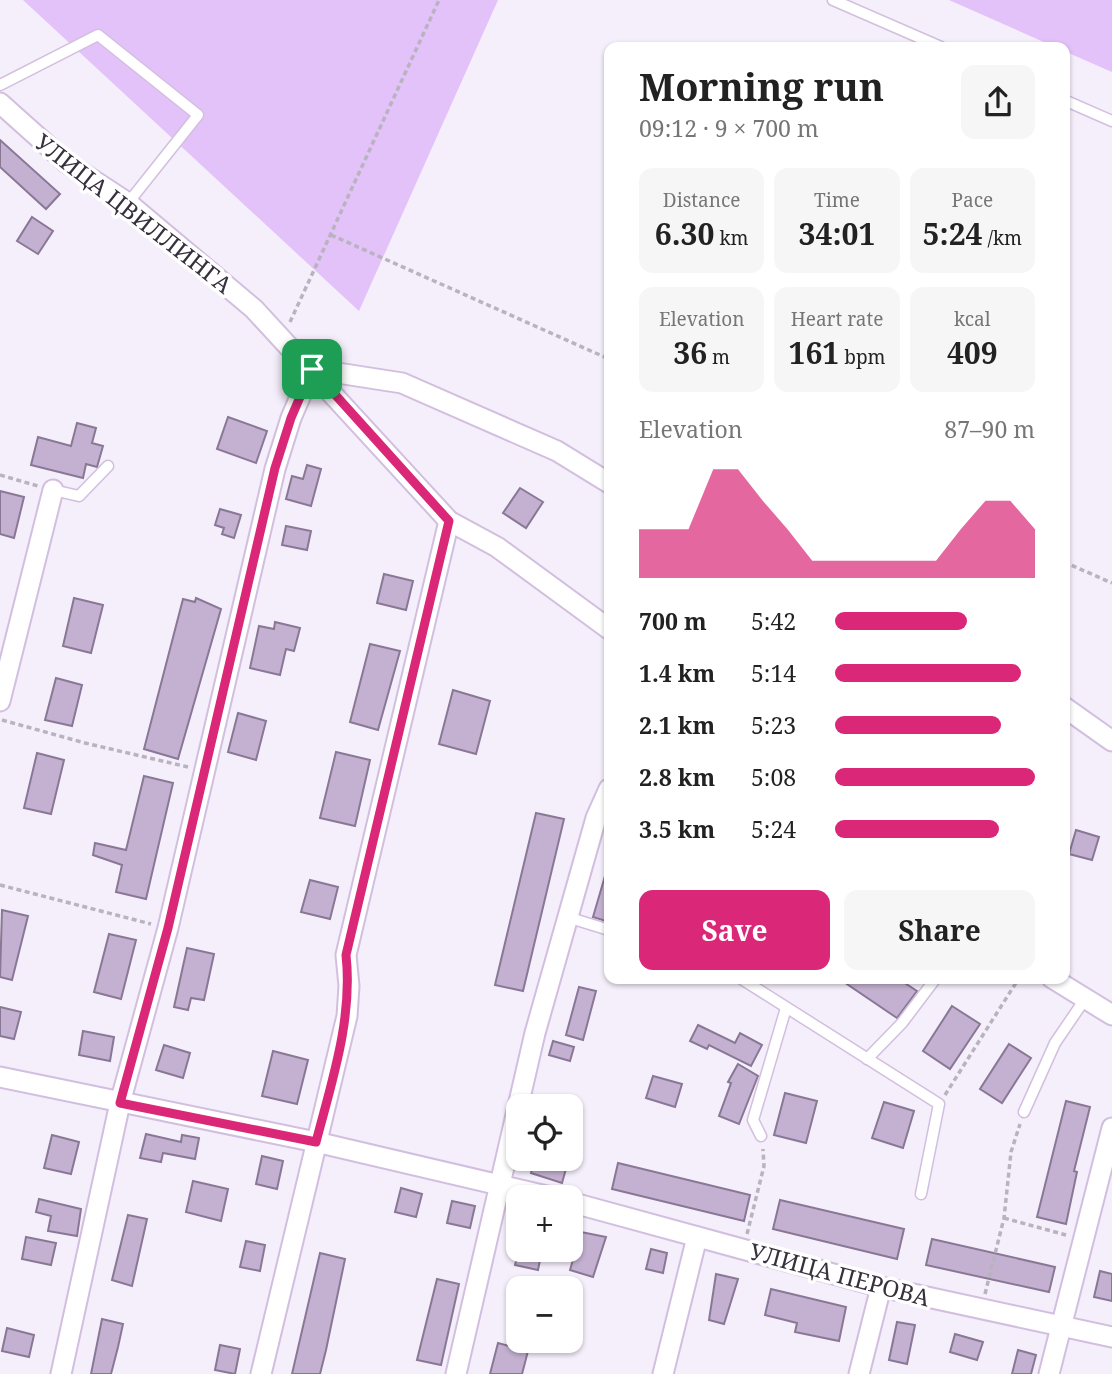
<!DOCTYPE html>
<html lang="en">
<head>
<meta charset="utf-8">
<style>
	:root { --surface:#fff; --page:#f6f6f6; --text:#222; --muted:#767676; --accent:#db2777 }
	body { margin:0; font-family:"Noto Serif",serif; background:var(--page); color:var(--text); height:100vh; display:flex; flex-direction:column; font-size:26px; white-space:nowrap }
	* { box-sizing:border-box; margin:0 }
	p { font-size:23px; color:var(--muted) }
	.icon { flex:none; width:38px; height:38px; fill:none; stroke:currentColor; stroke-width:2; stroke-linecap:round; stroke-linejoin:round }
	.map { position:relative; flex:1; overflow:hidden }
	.side { position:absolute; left:604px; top:42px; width:466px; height:942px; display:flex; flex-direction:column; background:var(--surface); border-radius:14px; box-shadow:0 2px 5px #0004 }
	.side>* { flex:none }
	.buttons { position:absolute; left:506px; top:1094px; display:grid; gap:14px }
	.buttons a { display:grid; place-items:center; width:77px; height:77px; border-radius:14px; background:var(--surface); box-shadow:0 2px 5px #0004; font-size:35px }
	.pin { position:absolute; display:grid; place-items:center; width:60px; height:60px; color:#fff; margin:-30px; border-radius:14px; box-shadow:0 4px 10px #0006 }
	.round { display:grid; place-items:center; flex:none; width:74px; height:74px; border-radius:14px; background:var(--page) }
	.overview { display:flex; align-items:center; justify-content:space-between; height:119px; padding:0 35px }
	h1 { font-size:38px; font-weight:700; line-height:52px }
	.figures { display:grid; grid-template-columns:repeat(3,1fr); gap:10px; height:119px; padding:7px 35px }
	.figures div { display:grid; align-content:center; border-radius:14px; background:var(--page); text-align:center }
	.figures b { font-size:30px; font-weight:700 }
	.figures small { font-size:19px; font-weight:400 }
	.figures p { font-size:19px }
	.chart { height:196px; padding:14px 35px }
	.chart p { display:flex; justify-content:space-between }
	.chart svg { width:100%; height:126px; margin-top:7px; fill:var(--accent); opacity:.7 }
	.button { display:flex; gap:14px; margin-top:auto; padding:14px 35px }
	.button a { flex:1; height:80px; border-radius:14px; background:var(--accent); color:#fff; font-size:28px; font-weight:700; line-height:80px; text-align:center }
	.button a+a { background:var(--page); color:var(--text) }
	ul { padding:0 35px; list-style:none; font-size:23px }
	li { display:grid; grid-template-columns:112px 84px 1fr; align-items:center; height:52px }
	li i { height:18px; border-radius:9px; background:var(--accent) }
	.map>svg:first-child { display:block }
</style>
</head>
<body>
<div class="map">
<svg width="1112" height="1374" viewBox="0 0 1112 1374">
	<rect width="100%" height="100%" fill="#f5eefb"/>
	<!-- green -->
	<g fill="#e2c2f9">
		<polygon points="23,0 498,0 359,311"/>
		<polygon points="949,0 1112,0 1112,72 1064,51 1064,47 1055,47"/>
	</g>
	<!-- building -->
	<g fill="#c4b1d1" stroke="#897895" stroke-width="2">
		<polygon points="0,140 60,194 46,209 0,167"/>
		<polygon points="32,217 53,231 38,254 17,241"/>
		<polygon points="228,417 267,431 256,463 217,449"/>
		<polygon points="77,423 96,428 92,443 103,446 97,467 86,464 83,478 31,465 38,437 71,446"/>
		<polygon points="307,465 321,469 311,506 286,499 292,476 303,479"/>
		<polygon points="520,488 543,502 526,528 503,513"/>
		<polygon points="0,491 24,497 14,538 0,534"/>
		<polygon points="220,509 241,515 234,538 222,534 224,528 215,525"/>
		<polygon points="286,526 311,531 307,550 282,545"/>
		<polygon points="384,574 413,581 406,610 377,603"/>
		<polygon points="74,598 103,605 91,653 63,646"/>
		<polygon points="196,598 221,609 178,759 144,749 183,599 195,602"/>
		<polygon points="275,622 300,628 294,651 286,649 280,675 250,668 259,626 274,629"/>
		<polygon points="370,644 400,651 378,730 350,722"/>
		<polygon points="56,678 82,685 72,726 45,720"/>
		<polygon points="453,690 490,701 476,754 439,744"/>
		<polygon points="238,713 266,721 256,760 228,752"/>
		<polygon points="336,752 370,760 355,826 320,818"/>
		<polygon points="37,753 64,760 51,814 24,808"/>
		<polygon points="144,776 173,783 146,899 116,892 122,865 93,855 95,843 126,850"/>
		<polygon points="536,813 564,819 523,991 495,985"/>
		<polygon points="1076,830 1099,837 1092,860 1069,854"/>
		<polygon points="605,876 609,877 609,922 593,917"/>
		<polygon points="310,880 338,887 330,919 301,912"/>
		<polygon points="2,910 28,916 12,980 0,977"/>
		<polygon points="109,934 136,940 121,999 94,992"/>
		<polygon points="187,948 214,954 204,1000 191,998 188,1010 174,1007"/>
		<polygon points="838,978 897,978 917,991 897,1018"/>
		<polygon points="579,987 596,991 583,1040 566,1035"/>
		<polygon points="952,1006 980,1024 950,1069 923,1051"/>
		<polygon points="0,1007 21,1012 14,1039 0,1036"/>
		<polygon points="698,1025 735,1043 740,1033 762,1045 751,1066 709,1045 707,1049 690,1041"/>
		<polygon points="83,1031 114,1037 110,1061 79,1055"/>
		<polygon points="553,1041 574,1047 570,1061 549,1055"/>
		<polygon points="1009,1044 1031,1058 1002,1103 980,1089"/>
		<polygon points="164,1045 190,1053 183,1078 156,1070"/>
		<polygon points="273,1051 308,1060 297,1104 262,1096"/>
		<polygon points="738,1064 758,1076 739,1124 719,1116 731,1083 728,1082"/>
		<polygon points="653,1076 682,1084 675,1107 646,1098"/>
		<polygon points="785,1093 817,1101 806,1143 774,1135"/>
		<polygon points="1066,1101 1090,1107 1074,1171 1077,1172 1066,1224 1037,1217"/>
		<polygon points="884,1102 914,1111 903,1148 872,1138"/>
		<polygon points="146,1134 181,1142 182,1135 199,1138 195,1159 163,1153 161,1162 140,1158"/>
		<polygon points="52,1135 79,1142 71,1174 44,1168"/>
		<polygon points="262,1156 283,1161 277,1189 256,1184"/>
		<polygon points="535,1158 569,1158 562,1183 531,1173"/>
		<polygon points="618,1163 750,1195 744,1221 612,1189"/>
		<polygon points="193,1181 228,1189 221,1221 186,1212"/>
		<polygon points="401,1188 422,1194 416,1217 395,1212"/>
		<polygon points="39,1199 81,1209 77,1236 48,1231 51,1216 36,1212"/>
		<polygon points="780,1200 904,1229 897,1259 773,1229"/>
		<polygon points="452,1201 475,1206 470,1228 447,1223"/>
		<polygon points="128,1215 147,1219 132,1286 112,1280"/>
		<polygon points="581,1232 606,1237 593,1277 570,1270"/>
		<polygon points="26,1237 56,1243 51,1265 22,1259"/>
		<polygon points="932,1239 1055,1267 1049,1292 926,1265"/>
		<polygon points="246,1241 265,1245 260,1271 240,1267"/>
		<polygon points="651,1249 667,1253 663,1273 646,1269"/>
		<polygon points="519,1250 542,1250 538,1270 515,1265"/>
		<polygon points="320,1253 345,1259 326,1350 320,1374 292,1374"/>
		<polygon points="1100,1271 1112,1274 1112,1301 1094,1297"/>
		<polygon points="716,1274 738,1279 724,1324 709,1320"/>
		<polygon points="437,1279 459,1284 441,1365 417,1360"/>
		<polygon points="771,1289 846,1307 839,1341 795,1332 797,1323 765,1315"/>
		<polygon points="102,1319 123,1324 118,1347 111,1374 91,1374"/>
		<polygon points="897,1322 915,1325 907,1364 889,1360"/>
		<polygon points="7,1328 34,1335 29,1357 2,1351"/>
		<polygon points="955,1334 983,1342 977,1360 950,1352"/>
		<polygon points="498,1343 528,1351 522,1374 490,1374"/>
		<polygon points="220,1345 240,1349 235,1374 215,1370"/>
		<polygon points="1018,1350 1036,1355 1031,1374 1012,1374"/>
	</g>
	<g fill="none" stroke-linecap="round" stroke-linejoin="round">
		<defs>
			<g id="lane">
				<polyline points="833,0 941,47"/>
				<polyline points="0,85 98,35 198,115 128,203"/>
				<polyline points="1064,100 1112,121"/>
				<polyline points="53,490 79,496 108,466"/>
				<polyline points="567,917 609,930"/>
				<polyline points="740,978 939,1104 921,1194"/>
				<polyline points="867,1059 902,1023 936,978"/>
				<polyline points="1024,1112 1055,1043 1085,999"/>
				<polyline points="761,1136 753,1120 786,1008"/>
			</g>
			<g id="street">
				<polyline points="0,103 67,163 128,203 254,309 449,521 497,547 609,629"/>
				<polyline points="0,701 53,490"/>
				<polyline points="1064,707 1112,741"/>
				<polyline points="1052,978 1112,1015"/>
				<polyline points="0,1077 316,1142 551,1197"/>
				<polyline points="570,1202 881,1287 1112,1337"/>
				<polyline points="61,1374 120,1103 168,928 275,469 291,418 312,369 402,383 557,451 609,483"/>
				<polyline points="261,1374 347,1016 349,986 346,955 449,521"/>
				<polyline points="456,1374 535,1033 596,818 609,789"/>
				<polyline points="663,1374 697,1237"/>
				<polyline points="859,1374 881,1287"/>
				<polyline points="1049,1374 1112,1128"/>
			</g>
		</defs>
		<!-- lane casing -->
		<use href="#lane" stroke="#d2bfdf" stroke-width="13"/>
		<!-- street casing -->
		<use href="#street" stroke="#d2bfdf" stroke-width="23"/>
		<!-- path -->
		<g stroke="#b9b2bf" stroke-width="3.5" stroke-dasharray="5 3.5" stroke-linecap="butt">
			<polyline points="331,235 609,359"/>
			<polyline points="290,322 439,0"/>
			<polyline points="0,475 38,486"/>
			<polyline points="1064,562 1112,583"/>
			<polyline points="2,720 85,743 188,767"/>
			<polyline points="0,885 151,924"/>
			<polyline points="945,1095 1019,978"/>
			<polyline points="1004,1218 1066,1235"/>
			<polyline points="747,1234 764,1166 763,1149"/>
			<polyline points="985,1294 1004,1218 1011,1152 1020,1124"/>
		</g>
		<!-- lane -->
		<use href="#lane" stroke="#fff" stroke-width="10"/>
		<!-- street -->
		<use href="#street" stroke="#fff" stroke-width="19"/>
	</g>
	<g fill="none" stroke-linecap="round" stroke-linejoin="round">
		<defs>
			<path id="route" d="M312,369L449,521L346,955C353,1018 332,1081 316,1142L120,1103L168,928L275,468L291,418Z"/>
		</defs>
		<!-- route casing -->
		<use href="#route" stroke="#fff" stroke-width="14"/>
		<!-- route -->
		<use href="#route" stroke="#db2777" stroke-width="9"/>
	</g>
	<g text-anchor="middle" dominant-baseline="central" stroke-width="7" stroke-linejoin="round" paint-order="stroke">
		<!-- street labels -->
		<g font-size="23" fill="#37303d" stroke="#fff">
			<text transform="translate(134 213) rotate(38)">УЛИЦА ЦВИЛЛИНГА</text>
			<text transform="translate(840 1274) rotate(15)">УЛИЦА ПЕРОВА</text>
		</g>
	</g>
</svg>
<div class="buttons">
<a><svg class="icon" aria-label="locate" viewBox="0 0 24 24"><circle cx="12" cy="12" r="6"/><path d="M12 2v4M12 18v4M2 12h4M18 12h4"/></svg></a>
<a>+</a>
<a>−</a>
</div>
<div class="pin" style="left:312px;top:369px;background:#1e9e55"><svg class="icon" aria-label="arrive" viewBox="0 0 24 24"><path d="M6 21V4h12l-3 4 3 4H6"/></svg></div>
<section class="side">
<div class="overview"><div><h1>Morning run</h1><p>09:12 · 9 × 700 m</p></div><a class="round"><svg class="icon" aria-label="share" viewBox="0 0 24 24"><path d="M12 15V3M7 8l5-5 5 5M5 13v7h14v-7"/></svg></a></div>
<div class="figures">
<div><p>Distance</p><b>6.30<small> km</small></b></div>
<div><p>Time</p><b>34:01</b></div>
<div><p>Pace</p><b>5:24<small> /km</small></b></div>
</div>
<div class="figures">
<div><p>Elevation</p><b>36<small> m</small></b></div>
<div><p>Heart rate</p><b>161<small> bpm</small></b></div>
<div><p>kcal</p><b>409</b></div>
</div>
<div class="chart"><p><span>Elevation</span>87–90 m</p>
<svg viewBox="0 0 160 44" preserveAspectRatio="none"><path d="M0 44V27L10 27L20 27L30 6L40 6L50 17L60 27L70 38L80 38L90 38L100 38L110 38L120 38L130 27L140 17L150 17L160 27V44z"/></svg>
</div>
<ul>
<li><b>700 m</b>5:42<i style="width:66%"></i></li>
<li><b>1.4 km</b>5:14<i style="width:93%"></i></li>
<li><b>2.1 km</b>5:23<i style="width:83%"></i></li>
<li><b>2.8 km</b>5:08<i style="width:100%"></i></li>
<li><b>3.5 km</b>5:24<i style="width:82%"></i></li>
</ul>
<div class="button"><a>Save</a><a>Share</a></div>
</section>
</div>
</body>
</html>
